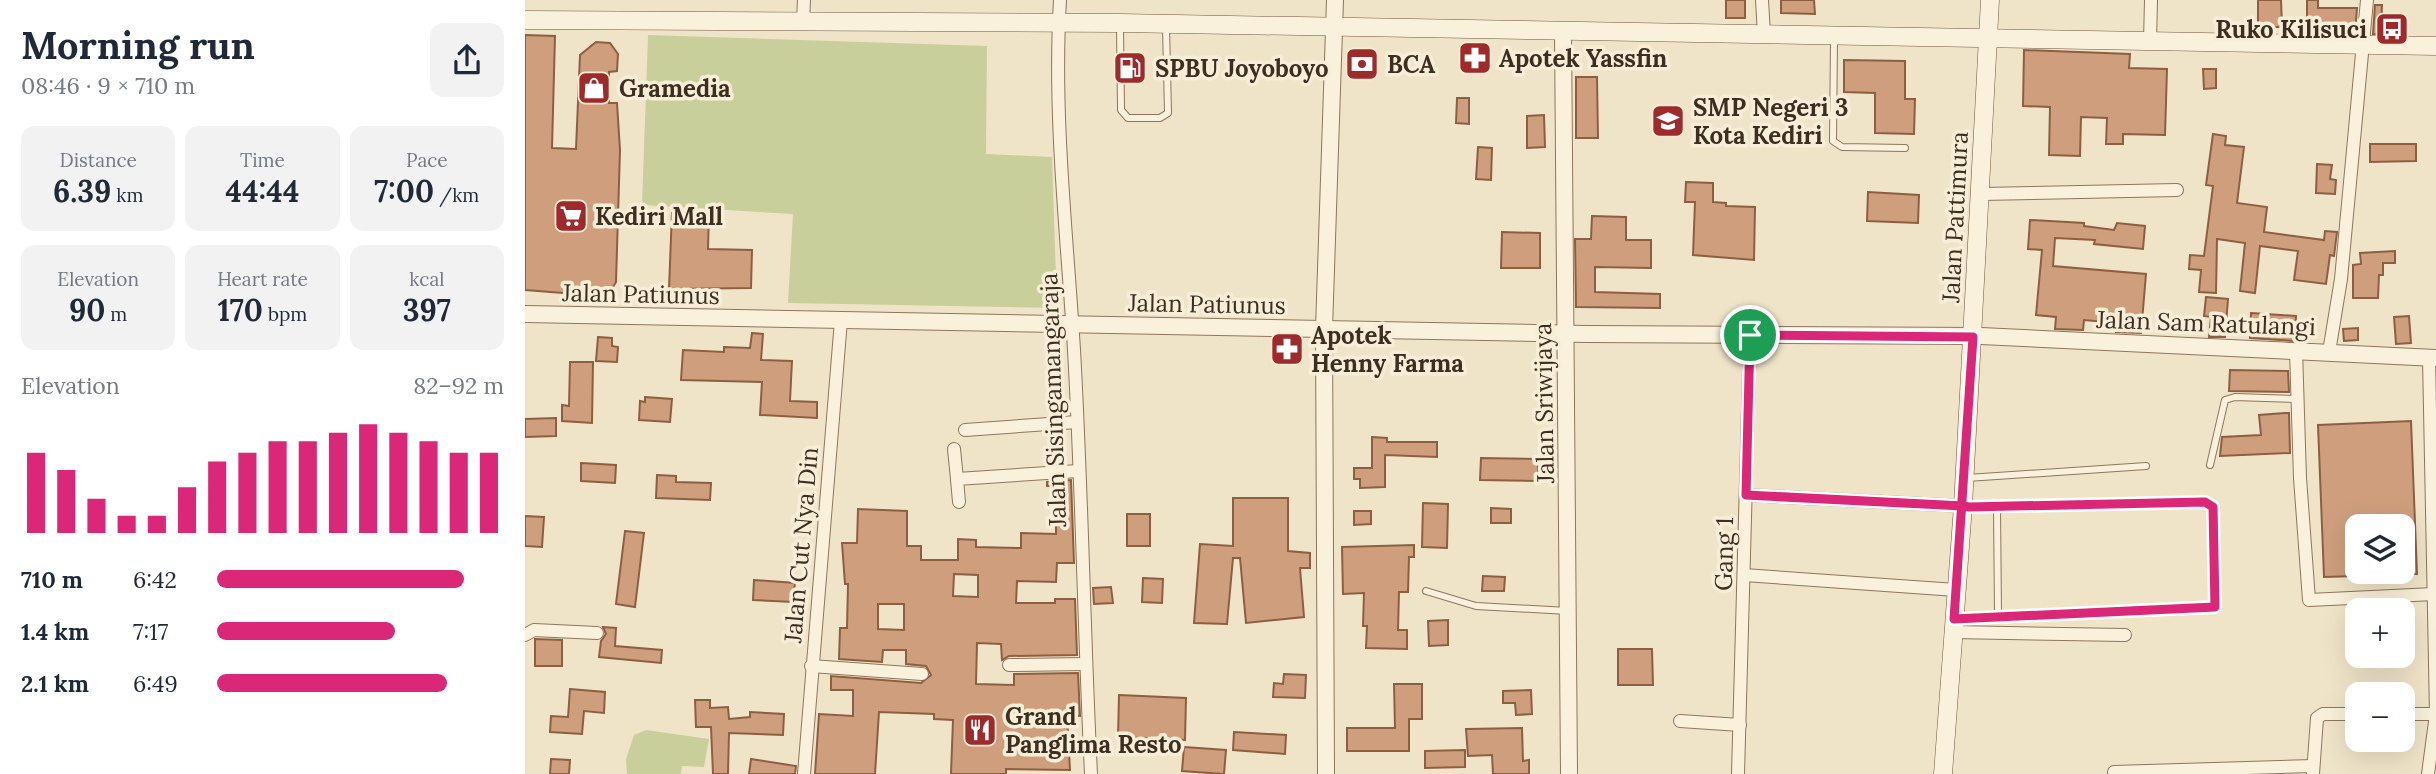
<!DOCTYPE html>
<html lang="en">
<head>
<meta charset="utf-8">
<style>
	:root { --surface:#fff; --page:#f2f2f3; --text:#1f2937; --muted:#747a83; --accent:#db2777 }
	body { margin:0; font-family:Lora,serif; background:var(--page); color:var(--text); height:100vh; display:flex; flex-direction:column; font-size:26px; white-space:nowrap }
	* { box-sizing:border-box; margin:0 }
	p { font-size:23px; color:var(--muted) }
	.icon { flex:none; width:38px; height:38px; fill:none; stroke:currentColor; stroke-width:2; stroke-linecap:round; stroke-linejoin:round }
	.map { position:relative; flex:1; overflow:hidden }
	.panel { display:flex; flex-direction:column; background:var(--surface); width:525px }
	.panel>* { flex:none }
	.buttons { position:absolute; left:1820px; top:514px; display:grid; gap:14px }
	.buttons a { display:grid; place-items:center; width:70px; height:70px; border-radius:14px; background:var(--surface); box-shadow:0 7px 28px #0002; font-size:35px }
	.pin { position:absolute; display:grid; place-items:center; width:60px; height:60px; color:#fff; margin:-30px; border:4px solid #fff; border-radius:50%; box-shadow:0 2px 7px #0007 }
	.round { display:grid; place-items:center; flex:none; width:74px; height:74px; border-radius:14px; background:var(--page) }
	.headline { display:flex; align-items:center; justify-content:space-between; height:119px; padding:0 21px }
	h1 { font-size:38px; font-weight:800; line-height:52px }
	.figures { display:grid; grid-template-columns:repeat(3,1fr); gap:10px; height:119px; padding:7px 21px }
	.figures div { display:grid; align-content:center; border-radius:14px; background:var(--page); text-align:center }
	.figures b { font-size:30px; font-weight:800 }
	.figures small { font-size:19px; font-weight:400 }
	.figures p { font-size:19px }
	.chart { height:196px; padding:14px 21px }
	.chart p { display:flex; justify-content:space-between }
	.chart svg { width:100%; height:126px; margin-top:7px; stroke:var(--accent); stroke-width:6 }
	ul { padding:0 21px; list-style:none; font-size:23px }
	li { display:grid; grid-template-columns:112px 84px 1fr; align-items:center; height:52px }
	li i { height:18px; border-radius:9px; background:var(--accent) }
	main { display:flex; flex:1; min-height:0 }
	.map>svg:first-child { display:block }
</style>
</head>
<body>
<main>
<section class="panel">
<div class="headline"><div><h1>Morning run</h1><p>08:46 · 9 × 710 m</p></div><a class="round"><svg class="icon" aria-label="share" viewBox="0 0 24 24"><path d="M12 15V3M7 8l5-5 5 5M5 13v7h14v-7"/></svg></a></div>
<div class="figures">
<div><p>Distance</p><b>6.39<small> km</small></b></div>
<div><p>Time</p><b>44:44</b></div>
<div><p>Pace</p><b>7:00<small> /km</small></b></div>
</div>
<div class="figures">
<div><p>Elevation</p><b>90<small> m</small></b></div>
<div><p>Heart rate</p><b>170<small> bpm</small></b></div>
<div><p>kcal</p><b>397</b></div>
</div>
<div class="chart"><p><span>Elevation</span>82–92 m</p>
<svg viewBox="0 0 160 44" preserveAspectRatio="none"><path d="M5 44V16M15 44V22M25 44V32M35 44V38M45 44V38M55 44V28M65 44V19M75 44V16M85 44V12M95 44V12M105 44V9M115 44V6M125 44V9M135 44V12M145 44V16M155 44V16"/></svg>
</div>
<ul>
<li><b>710 m</b>6:42<i style="width:86%"></i></li>
<li><b>1.4 km</b>7:17<i style="width:62%"></i></li>
<li><b>2.1 km</b>6:49<i style="width:80%"></i></li>
</ul>
</section>
<div class="map">
<svg width="1911" height="774" viewBox="0 0 1911 774">
	<rect width="100%" height="100%" fill="#f0e4c8"/>
	<!-- green -->
	<g fill="#c9cf9b">
		<polygon points="123,35 462,46 461,154 527,157 532,308 263,303 268,214 117,205"/>
		<polygon points="121,730 184,739 179,767 157,766 156,774 102,774 101,759 109,735"/>
	</g>
	<!-- building -->
	<g fill="#cf9f7d" stroke="#8d5f41" stroke-width="2" fill-rule="evenodd">
		<rect x="1201" y="0" width="19" height="18"/>
		<polygon points="1256,0 1289,0 1290,14 1256,13"/>
		<polygon points="1733,0 1756,0 1757,27 1733,27"/>
		<polygon points="1782,0 1793,0 1793,8 1832,8 1830,33 1809,33 1809,26 1782,26"/>
		<polygon points="1850,5 1857,5 1856,34 1848,34"/>
		<polygon points="0,35 30,36 27,148 51,149 55,55 71,42 85,43 93,54 92,71 84,72 84,103 92,103 95,150 91,282 85,292 76,296 0,290"/>
		<polygon points="945,45 958,47 955,70 943,69"/>
		<polygon points="1499,50 1605,54 1604,68 1642,69 1640,135 1598,134 1598,144 1581,144 1582,118 1556,117 1555,156 1524,155 1525,107 1498,106"/>
		<polygon points="1319,60 1380,61 1380,99 1390,99 1389,134 1350,133 1350,93 1319,92"/>
		<polygon points="1678,69 1691,69 1691,88 1679,89"/>
		<polygon points="1051,77 1072,77 1073,138 1051,138"/>
		<polygon points="932,98 944,98 944,124 931,123"/>
		<polygon points="1019,115 1020,147 1002,148 1002,116"/>
		<polygon points="1688,134 1701,136 1700,145 1719,147 1712,203 1742,207 1739,232 1799,240 1800,231 1812,232 1809,256 1805,255 1801,284 1769,280 1773,251 1735,246 1730,293 1715,291 1720,243 1692,239 1691,293 1674,292 1676,270 1664,269 1665,255 1679,256 1688,186 1681,185"/>
		<polygon points="1845,144 1891,144 1891,161 1845,162"/>
		<polygon points="953,147 967,148 966,180 951,179"/>
		<polygon points="1792,164 1807,165 1805,179 1811,180 1810,194 1791,193"/>
		<polygon points="1161,182 1188,183 1188,202 1201,203 1201,206 1230,207 1229,260 1168,255 1170,202 1160,202"/>
		<polygon points="1343,192 1394,195 1393,223 1342,221"/>
		<polygon points="147,212 184,213 183,249 227,250 226,288 144,289"/>
		<polygon points="1067,216 1101,217 1101,240 1126,240 1126,268 1070,267 1070,292 1135,294 1135,308 1051,307 1050,239 1066,239"/>
		<polygon points="1505,220 1559,223 1559,226 1589,230 1592,223 1620,226 1618,249 1569,244 1570,240 1530,238 1528,266 1621,274 1616,333 1591,332 1592,323 1559,320 1558,330 1530,329 1531,317 1511,315 1517,250 1503,249"/>
		<polygon points="977,232 1015,233 1015,268 976,268"/>
		<polygon points="1870,251 1870,263 1858,263 1858,275 1854,275 1853,298 1828,298 1828,265 1836,264 1835,253"/>
		<polygon points="1681,297 1703,299 1700,337 1684,337 1686,317 1679,316"/>
		<polygon points="1726,313 1771,316 1770,341 1725,338"/>
		<polygon points="1884,316 1886,343 1871,344 1869,317"/>
		<polygon points="1833,328 1833,340 1819,341 1818,329"/>
		<polygon points="227,333 238,334 236,360 267,361 265,401 292,402 292,418 235,415 237,382 156,380 158,350 199,352 199,347 225,348"/>
		<polygon points="73,337 87,338 87,346 93,347 92,362 71,361"/>
		<rect x="757" y="339" width="11" height="24"/>
		<polygon points="45,362 68,362 67,423 37,421 37,405 44,406"/>
		<polygon points="1705,370 1763,371 1764,392 1704,391"/>
		<polygon points="120,397 147,399 145,422 114,420 115,401 120,402"/>
		<polygon points="1760,413 1764,413 1765,453 1695,456 1697,437 1736,435 1734,415"/>
		<polygon points="31,418 31,436 0,437 0,419"/>
		<polygon points="1886,421 1892,574 1878,574 1878,527 1832,527 1832,576 1799,577 1793,425"/>
		<polygon points="847,437 862,438 862,442 912,442 912,457 860,455 860,487 835,488 835,479 829,479 829,468 847,468"/>
		<polygon points="956,458 1013,459 1013,481 955,480"/>
		<polygon points="56,463 91,465 90,483 56,481"/>
		<polygon points="132,475 151,476 151,482 186,483 185,500 131,498"/>
		<path d="M546,480L549,563H532L531,582L492,581L491,603H530V599H550L552,655L484,656L477,660L476,644L452,643L451,684L489,685V674L553,673L555,716L542,715L545,770L481,769V774H426L428,720L409,719V714L354,712L350,774H290L294,714L328,716V690H306V676L396,683L406,675L401,666L381,664V650H358L357,662L314,659L315,628H322L323,584H320L317,543H332L333,509L382,511V546H396V560H433V539L451,540V547L496,548V533L531,534V512H527V486H522V482ZM429,574L453,575V597L428,596ZM353,604H379V630L353,629Z"/>
		<polygon points="708,498 763,498 763,551 785,553 785,568 775,568 779,617 721,623 715,558 708,558 702,624 669,623 675,544 708,546"/>
		<polygon points="898,503 923,504 922,548 897,547"/>
		<polygon points="966,508 986,509 986,523 966,523"/>
		<polygon points="829,511 846,511 846,524 829,525"/>
		<rect x="602" y="514" width="23" height="32"/>
		<polygon points="0,516 19,517 17,547 0,546"/>
		<polygon points="100,531 119,533 110,607 91,604"/>
		<polygon points="889,545 889,557 884,557 883,592 874,592 873,630 882,630 882,649 841,648 842,626 838,626 839,593 818,594 817,547"/>
		<polygon points="958,576 980,577 979,591 957,591"/>
		<polygon points="618,578 638,579 637,603 617,602"/>
		<polygon points="229,580 270,583 268,602 228,600"/>
		<polygon points="586,587 588,603 569,604 568,588"/>
		<polygon points="923,620 923,645 904,646 903,621"/>
		<polygon points="78,627 91,628 90,646 137,650 136,663 74,657 76,641 81,634"/>
		<polygon points="10,639 37,640 37,666 10,666"/>
		<polygon points="1093,649 1127,649 1128,685 1093,685"/>
		<polygon points="759,674 781,675 780,698 748,697 749,683 758,684"/>
		<polygon points="869,684 897,684 897,719 884,719 884,751 822,751 822,728 870,728"/>
		<polygon points="45,689 80,692 79,713 59,711 57,734 25,732 26,716 43,717"/>
		<polygon points="1006,690 1007,714 991,715 990,703 978,703 978,691"/>
		<polygon points="594,695 661,698 660,740 593,737"/>
		<polygon points="170,700 185,700 185,708 203,707 204,719 225,717 225,712 259,714 258,735 204,733 203,774 188,774 186,727 171,727"/>
		<polygon points="997,728 998,761 1004,760 1004,774 968,774 967,755 943,756 941,729"/>
		<polygon points="709,732 761,735 760,754 708,750"/>
		<polygon points="659,747 701,750 699,774 657,771"/>
		<polygon points="940,750 940,767 900,768 900,751"/>
		<polygon points="26,759 45,760 44,774 25,774"/>
		<polygon points="226,759 271,766 270,774 224,774"/>
	</g>
	<g fill="none" stroke-linecap="round" stroke-linejoin="round">
		<defs>
			<g id="service">
				<polyline points="595,26 596,110 603,118 635,118 643,113 641,26"/>
				<polyline points="1309,39 1308,141 1317,147 1380,148"/>
				<polyline points="1685,465 1700,400 1710,397 1772,399"/>
				<polyline points="1442,478 1621,466"/>
				<polyline points="1472,507 1473,614"/>
				<polyline points="901,591 951,606 1043,611"/>
				<polyline points="1431,619 1690,607 1688,507 1680,502 1441,506"/>
			</g>
			<g id="minor">
				<path d="M535,0C528,116 542,234 549,350C557,491 559,633 566,774"/>
				<polyline points="1237,0 1239,34"/>
				<polyline points="278,22 279,0"/>
				<polyline points="1625,42 1626,0"/>
				<polyline points="1456,194 1652,190"/>
				<polyline points="1771,350 1775,478 1784,600 1909,594"/>
				<polyline points="1804,352 1816,279 1842,0"/>
				<polyline points="440,430 552,422"/>
				<polyline points="429,449 432,479"/>
				<polyline points="1221,495 1438,506"/>
				<polyline points="434,502 432,479 553,471"/>
				<polyline points="1219,575 1431,590"/>
				<polyline points="1428,632 1600,635"/>
				<polyline points="0,635 9,630 72,633"/>
				<polyline points="484,665 560,664"/>
				<polyline points="286,666 397,674"/>
				<polyline points="1878,714 1911,714"/>
				<polyline points="1155,721 1215,725"/>
				<polyline points="1589,772 1788,766"/>
				<polyline points="279,774 316,320"/>
				<polyline points="1213,774 1225,335"/>
				<polyline points="1788,774 1792,718 1798,714 1832,714"/>
				<polyline points="1903,774 1911,714 1904,358"/>
			</g>
			<g id="tertiary">
				<polyline points="1038,32 1044,774"/>
				<polyline points="0,314 1062,334 1456,336 1911,358"/>
				<polyline points="801,774 799,329 810,0"/>
			</g>
			<g id="secondary">
				<polyline points="0,20 595,23 1911,46"/>
				<polyline points="1418,774 1438,506 1465,0"/>
			</g>
		</defs>
		<!-- service casing -->
		<use href="#service" stroke="#8d765c" stroke-width="8"/>
		<!-- minor casing -->
		<use href="#minor" stroke="#8d765c" stroke-width="14"/>
		<!-- tertiary casing -->
		<use href="#tertiary" stroke="#8d765c" stroke-width="18"/>
		<!-- secondary casing -->
		<use href="#secondary" stroke="#6f573f" stroke-width="19"/>
		<!-- service -->
		<use href="#service" stroke="#faf1dc" stroke-width="6"/>
		<!-- minor -->
		<use href="#minor" stroke="#faf1dc" stroke-width="12"/>
		<!-- tertiary -->
		<use href="#tertiary" stroke="#faf1dc" stroke-width="16"/>
		<!-- secondary -->
		<use href="#secondary" stroke="#faf1dc" stroke-width="18"/>
	</g>
	<g fill="none" stroke-linecap="round" stroke-linejoin="round">
		<defs>
			<polyline id="route" points="1225,335 1221,495 1438,506 1444,507 1680,502 1688,507 1690,607 1429,619 1448,337 1225,335"/>
		</defs>
		<!-- route casing -->
		<use href="#route" stroke="#fff" stroke-width="14"/>
		<!-- route -->
		<use href="#route" stroke="#db2777" stroke-width="9"/>
	</g>
	<!-- icons -->
	<defs>
		<symbol id="bus-square" viewBox="-11 -11 22 22"><rect x="-9" y="-9" width="18" height="18" rx="4" fill="#9e2a2b" stroke="#f7eed8"/><path d="M-5-6H5V4H4V6H2V4H-2V6H-4V4H-5ZM-3.5-4V0h7V-4ZM-3.5 1.2v1.5H-2V1.2ZM2 1.2v1.5H3.5V1.2Z" fill="#fff"/></symbol>
		<symbol id="pharmacy-square" viewBox="-11 -11 22 22"><rect x="-9" y="-9" width="18" height="18" rx="4" fill="#9e2a2b" stroke="#f7eed8"/><path d="M-2-6h4v4h4v4h-4v4h-4v-4h-4v-4h4Z" fill="#fff"/></symbol>
		<symbol id="bank-square" viewBox="-11 -11 22 22"><rect x="-9" y="-9" width="18" height="18" rx="4" fill="#9e2a2b" stroke="#f7eed8"/><path d="M-6-4H6V4H-6ZM0-2.3a2.3 2.3 0 1 0 0 4.6a2.3 2.3 0 1 0 0-4.6Z" fill="#fff"/></symbol>
		<symbol id="fuel-square" viewBox="-11 -11 22 22"><rect x="-9" y="-9" width="18" height="18" rx="4" fill="#9e2a2b" stroke="#f7eed8"/><path d="M-5.5-6h7V0h2V4h1.3V-2.5L3-4.5l.8-.8L6-3V5H2.5V1h-1V6h-7ZM-4.2-4.7v3.2H.2V-4.7Z" fill="#fff"/></symbol>
		<symbol id="shop-square" viewBox="-11 -11 22 22"><rect x="-9" y="-9" width="18" height="18" rx="4" fill="#9e2a2b" stroke="#f7eed8"/><path d="M-5-2.5h2.3a2.7 3.5 0 0 1 5.4 0H5L5.5 6h-11ZM-1.5-2.5h3a1.5 2.3 0 0 0-3 0Z" fill="#fff"/></symbol>
		<symbol id="school-square" viewBox="-11 -11 22 22"><rect x="-9" y="-9" width="18" height="18" rx="4" fill="#9e2a2b" stroke="#f7eed8"/><path d="M0-5L7-2L0 1L-7-2ZM-4 1L0 2.5L4 1V4Q0 6-4 4Z" fill="#fff"/></symbol>
		<symbol id="supermarket-square" viewBox="-11 -11 22 22"><rect x="-9" y="-9" width="18" height="18" rx="4" fill="#9e2a2b" stroke="#f7eed8"/><path d="M-6-5.5h2.5l.6 2H6L4.5 2H-2.5L-4.4-4H-6ZM-1.5 3.2a1.3 1.3 0 1 0 .1 0ZM3 3.2a1.3 1.3 0 1 0 .1 0Z" fill="#fff"/></symbol>
		<symbol id="restaurant-square" viewBox="-11 -11 22 22"><rect x="-9" y="-9" width="18" height="18" rx="4" fill="#9e2a2b" stroke="#f7eed8"/><path d="M-5-6h1v4h1v-4h1v4h1v-4h1v5L-1.5 .5V6h-2V.5L-5-1ZM5-6V6H3V1.5H1.5Q1.5-4 5-6Z" fill="#fff"/></symbol>
	</defs>
	<g fill-rule="evenodd">
		<use href="#bus-square" x="1848" y="10" width="38" height="38"/>
		<use href="#pharmacy-square" x="931" y="39" width="38" height="38"/>
		<use href="#bank-square" x="818" y="45" width="38" height="38"/>
		<use href="#fuel-square" x="586" y="49" width="38" height="38"/>
		<use href="#shop-square" x="50" y="69" width="38" height="38"/>
		<use href="#school-square" x="1124" y="102" width="38" height="38"/>
		<use href="#supermarket-square" x="27" y="197" width="38" height="38"/>
		<use href="#pharmacy-square" x="743" y="330" width="38" height="38"/>
		<use href="#restaurant-square" x="436" y="711" width="38" height="38"/>
	</g>
	<g text-anchor="middle" dominant-baseline="central" stroke-width="7" stroke-linejoin="round" paint-order="stroke">
		<!-- poi labels -->
		<g font-size="24" font-weight="bold" fill="#3d2e20" stroke="#f7eed8" text-anchor="start">
			<text x="1842" y="29" text-anchor="end">Ruko Kilisuci</text>
			<text x="974" y="58">Apotek Yassfin</text>
			<text x="862" y="64">BCA</text>
			<text x="630" y="68">SPBU Joyoboyo</text>
			<text x="94" y="88">Gramedia</text>
			<text x="1168" y="107">SMP Negeri 3<tspan x="1168" dy="28">Kota Kediri</tspan></text>
			<text x="70" y="216">Kediri Mall</text>
			<text x="786" y="335">Apotek<tspan x="786" dy="28">Henny Farma</tspan></text>
			<text x="480" y="716">Grand<tspan x="480" dy="28">Panglima Resto</tspan></text>
		</g>
		<!-- street labels -->
		<g font-size="24" fill="#3d2e20" stroke="#f7eed8">
			<text transform="translate(1430 217) rotate(-87)">Jalan Pattimura</text>
			<text transform="translate(116 294) rotate(1)">Jalan Patiunus</text>
			<text transform="translate(682 304) rotate(1)">Jalan Patiunus</text>
			<text transform="translate(1681 323) rotate(2)">Jalan Sam Ratulangi</text>
			<text transform="translate(528 400) rotate(-92)">Jalan Sisingamangaraja</text>
			<text transform="translate(1019 403) rotate(-91)">Jalan Sriwijaya</text>
			<text transform="translate(276 545) rotate(-85)">Jalan Cut Nya Din</text>
			<text transform="translate(1199 554) rotate(-89)">Gang 1</text>
		</g>
	</g>
</svg>
<div class="buttons">
<a><svg class="icon" aria-label="layers" viewBox="0 0 24 24"><path d="M12 4l9 5-9 5-9-5zM3 14l9 5 9-5"/></svg></a>
<a>+</a>
<a>−</a>
</div>
<div class="pin" style="left:1225px;top:335px;background:#1e9e55"><svg class="icon" aria-label="arrive" viewBox="0 0 24 24"><path d="M6 21V4h12l-3 4 3 4H6"/></svg></div>
</div>
</main>
</body>
</html>
